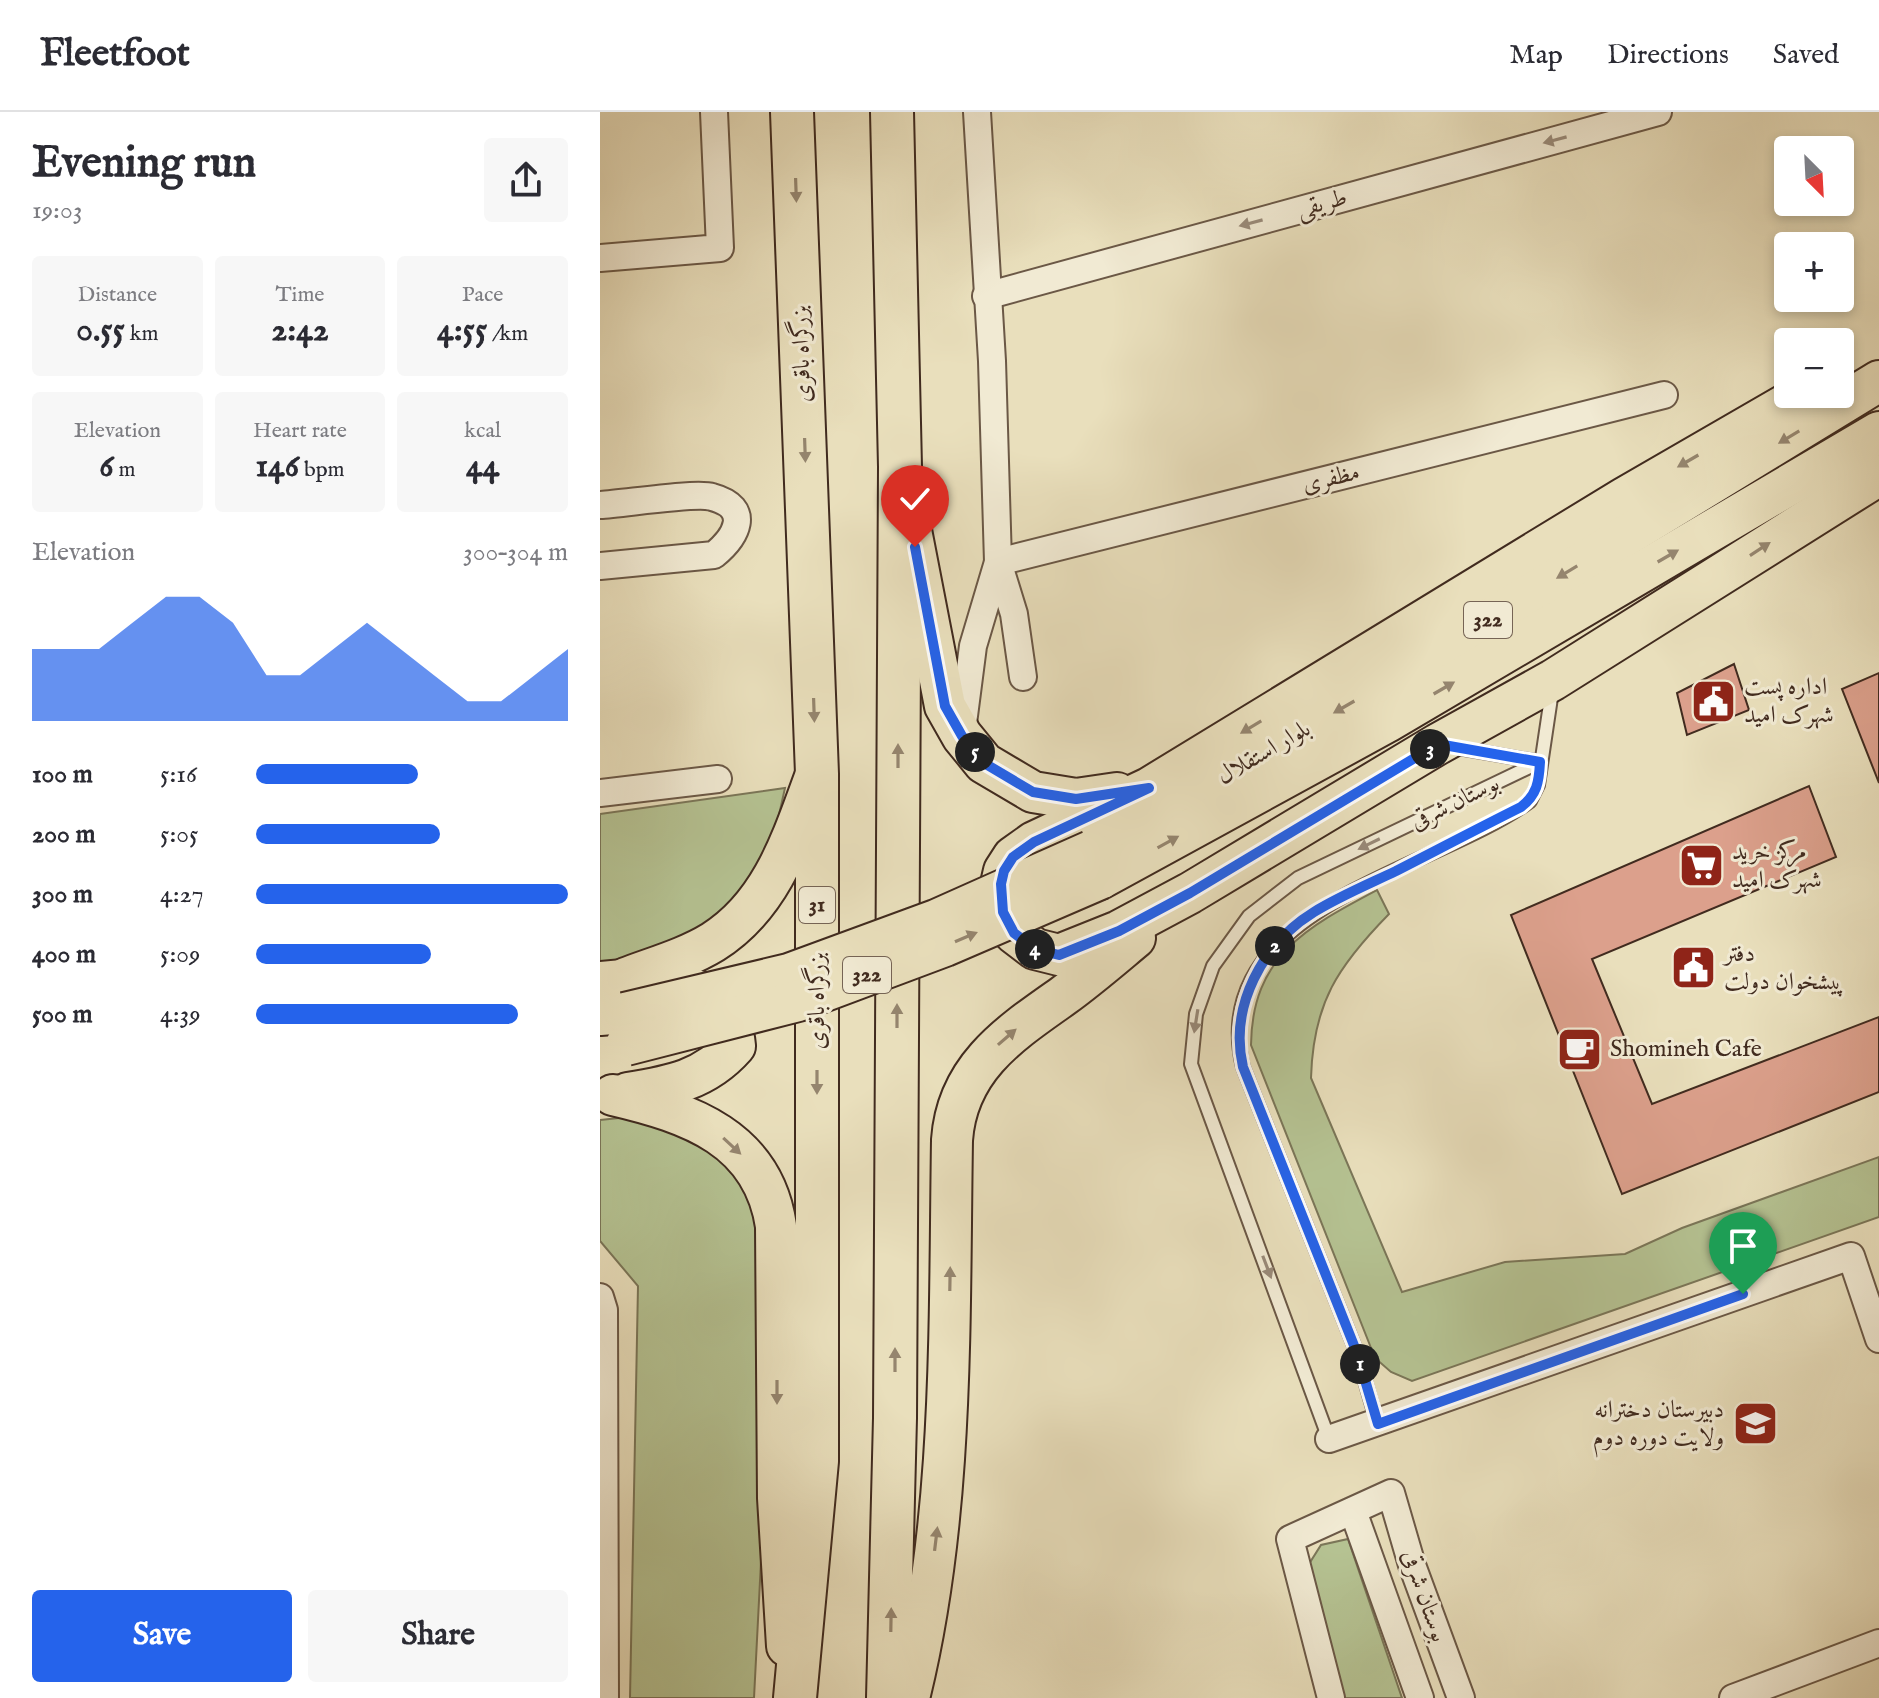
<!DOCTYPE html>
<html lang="en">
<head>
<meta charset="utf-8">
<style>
	:root { --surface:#fff; --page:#f7f7f7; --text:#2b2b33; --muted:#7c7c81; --line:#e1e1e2; --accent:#2563eb }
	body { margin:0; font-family:"IM FELL English",Amiri,serif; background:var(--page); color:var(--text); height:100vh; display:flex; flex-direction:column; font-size:30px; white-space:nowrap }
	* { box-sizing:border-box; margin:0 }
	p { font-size:26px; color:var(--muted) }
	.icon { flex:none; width:44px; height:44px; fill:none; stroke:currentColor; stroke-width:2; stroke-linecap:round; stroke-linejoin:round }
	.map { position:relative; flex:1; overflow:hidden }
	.details { display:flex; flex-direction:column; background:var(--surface); width:600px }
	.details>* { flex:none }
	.needle { width:52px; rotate:156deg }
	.fabs { position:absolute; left:1174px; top:24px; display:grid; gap:16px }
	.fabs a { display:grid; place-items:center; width:80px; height:80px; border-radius:8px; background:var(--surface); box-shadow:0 4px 12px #0003; font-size:40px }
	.pin { position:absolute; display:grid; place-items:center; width:68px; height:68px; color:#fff; margin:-82px -34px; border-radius:50% 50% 50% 0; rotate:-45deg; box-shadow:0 0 8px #0007 }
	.pin .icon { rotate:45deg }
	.km { position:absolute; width:40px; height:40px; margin:-20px; border-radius:50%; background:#222; color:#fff; font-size:22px; line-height:40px; text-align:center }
	.round { display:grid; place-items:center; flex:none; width:84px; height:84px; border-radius:8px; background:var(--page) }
	.overview { display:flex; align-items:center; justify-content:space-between; height:136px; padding:0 32px }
	h1 { font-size:44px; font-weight:700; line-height:60px }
	.stats { display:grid; grid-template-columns:repeat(3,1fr); gap:12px; height:136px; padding:8px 32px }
	.stats div { display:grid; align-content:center; border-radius:8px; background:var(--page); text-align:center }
	.stats b { font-size:34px; font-weight:700 }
	.stats small { font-size:22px; font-weight:400 }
	.stats p { font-size:22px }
	.chart { height:224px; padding:16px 32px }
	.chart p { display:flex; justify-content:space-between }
	.chart svg { width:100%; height:144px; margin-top:8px; fill:var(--accent); opacity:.7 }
	.cta { display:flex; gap:16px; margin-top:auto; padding:16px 32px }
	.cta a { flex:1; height:92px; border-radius:8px; background:var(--accent); color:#fff; font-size:32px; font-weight:700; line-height:92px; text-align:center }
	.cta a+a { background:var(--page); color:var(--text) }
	ul { padding:0 32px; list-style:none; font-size:26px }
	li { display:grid; grid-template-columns:128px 96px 1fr; align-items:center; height:60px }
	li i { height:20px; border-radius:10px; background:var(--accent) }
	header { display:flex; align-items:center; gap:48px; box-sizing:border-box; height:112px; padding:0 40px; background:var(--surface); border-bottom:2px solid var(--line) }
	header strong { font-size:38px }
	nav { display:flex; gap:44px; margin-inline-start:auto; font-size:28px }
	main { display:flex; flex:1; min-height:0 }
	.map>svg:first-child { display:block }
</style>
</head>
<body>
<header>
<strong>Fleetfoot</strong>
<nav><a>Map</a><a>Directions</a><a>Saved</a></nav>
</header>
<main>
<section class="details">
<div class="overview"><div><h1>Evening run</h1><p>19:03</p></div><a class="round"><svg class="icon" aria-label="share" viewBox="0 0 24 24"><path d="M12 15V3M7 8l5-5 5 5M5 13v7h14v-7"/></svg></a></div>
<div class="stats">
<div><p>Distance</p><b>0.55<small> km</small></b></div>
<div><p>Time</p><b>2:42</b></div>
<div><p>Pace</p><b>4:55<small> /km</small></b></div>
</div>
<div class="stats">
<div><p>Elevation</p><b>6<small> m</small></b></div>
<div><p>Heart rate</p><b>146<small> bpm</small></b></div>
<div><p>kcal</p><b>44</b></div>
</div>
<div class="chart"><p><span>Elevation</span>300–304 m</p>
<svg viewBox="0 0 160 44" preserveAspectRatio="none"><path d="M0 44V22L10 22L20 22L30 14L40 6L50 6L60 14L70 30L80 30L90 22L100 14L110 22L120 30L130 38L140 38L150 30L160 22V44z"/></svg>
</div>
<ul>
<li><b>100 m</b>5:16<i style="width:52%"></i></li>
<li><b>200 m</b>5:05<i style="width:59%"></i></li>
<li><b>300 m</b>4:27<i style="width:100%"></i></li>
<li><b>400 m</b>5:09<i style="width:56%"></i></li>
<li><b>500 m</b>4:39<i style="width:84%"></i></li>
</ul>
<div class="cta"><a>Save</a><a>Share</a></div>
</section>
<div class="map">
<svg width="1279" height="1586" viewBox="0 0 1279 1586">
	<rect width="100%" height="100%" fill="#e9dfbc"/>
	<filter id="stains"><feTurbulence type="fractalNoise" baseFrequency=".0025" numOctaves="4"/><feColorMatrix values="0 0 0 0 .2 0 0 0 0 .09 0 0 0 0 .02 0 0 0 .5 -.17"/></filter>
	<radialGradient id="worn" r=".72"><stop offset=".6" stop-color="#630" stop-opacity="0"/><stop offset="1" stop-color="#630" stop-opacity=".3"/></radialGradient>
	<!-- green -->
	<g fill="#b5c292" stroke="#7b7658" stroke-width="2">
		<polygon points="185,676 173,730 125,803 38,846 0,851 0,702"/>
		<path d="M777,778L789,802C738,854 713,891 711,966L802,1180L905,1150L1025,1142L1082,1116L1279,1045V1105L812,1269L791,1260L775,1246L651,933C652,844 707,815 777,778Z"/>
		<polygon points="38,1004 83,1011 162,1090 166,1352 154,1586 30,1586 38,1174 0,1129 0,1008"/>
		<polygon points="748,1427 802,1586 743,1586 709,1452 721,1433"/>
	</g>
	<!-- building -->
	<g fill="#dca08c" stroke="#412b1f" stroke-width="2">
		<polygon points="1134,552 1149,598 1087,623 1077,581"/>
		<polygon points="1279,561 1279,671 1242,577"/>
		<polygon points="1209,674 1236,745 992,847 1052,992 1279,905 1279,980 1022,1082 911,803"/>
	</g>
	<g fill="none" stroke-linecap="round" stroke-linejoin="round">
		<defs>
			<g id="service">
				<polyline points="853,635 940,650"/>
				<path d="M777,1310L757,1241L643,955C604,795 837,758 930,689L938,673L952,579"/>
				<polyline points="729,1327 591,952 596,902 613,854 649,804 698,766 940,650"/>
			</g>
			<g id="minor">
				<polyline points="377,0 392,249 398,450 414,502 423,565"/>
				<polyline points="0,146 120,136 114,0"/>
				<polyline points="386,184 1058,0"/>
				<path d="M0,393C22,392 96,380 112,385C153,396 136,425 114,443L0,454"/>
				<polyline points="362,619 373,534 398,450 1064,283"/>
				<polyline points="0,681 118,667"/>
				<polyline points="0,1185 4,1198 5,1586"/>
				<polyline points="729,1327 1251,1144 1279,1227"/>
				<polyline points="753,1399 820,1586"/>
				<polyline points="731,1586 690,1427 791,1381 812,1453 861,1586"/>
				<polyline points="1133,1586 1279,1531"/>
			</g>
			<g id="primary">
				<polyline points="1204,282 1024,386 549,676 434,730 413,745 404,759 401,772 403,800 414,821 435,837 459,843 519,819 590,781 838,632 953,568 1279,363"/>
				<polyline points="310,413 345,594 362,624 384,651 433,680 476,687 517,681"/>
				<polyline points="491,739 777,576 1279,269"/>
				<polyline points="500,767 787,610 1279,320"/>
				<path d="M26,866C55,855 87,846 113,830C172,793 192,727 215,665"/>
				<path d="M0,870C55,864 129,866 135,934C105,968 71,974 28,981"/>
				<polyline points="0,903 25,901"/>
				<path d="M13,983C90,1001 163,1026 176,1114L178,1386L187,1534"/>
				<path d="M309,1586C354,1405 349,1214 352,1028C357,956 409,922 463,884C488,866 511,846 535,826"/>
			</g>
			<g id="trunk">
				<polyline points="192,0 217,662 217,1349 195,1586"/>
				<polyline points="288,1586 295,1306 300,355 292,0"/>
			</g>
		</defs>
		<!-- service casing -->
		<use href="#service" stroke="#6b5846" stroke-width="16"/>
		<!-- minor casing -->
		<use href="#minor" stroke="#6b5846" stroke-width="30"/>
		<!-- primary casing -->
		<use href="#primary" stroke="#412b1f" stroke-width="44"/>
		<!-- trunk casing -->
		<use href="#trunk" stroke="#412b1f" stroke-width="46"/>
		<!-- service -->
		<use href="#service" stroke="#f1ead3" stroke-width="12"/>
		<!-- minor -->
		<use href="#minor" stroke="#f1ead3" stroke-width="26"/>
		<!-- primary -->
		<use href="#primary" stroke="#e9dfbc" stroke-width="40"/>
		<!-- trunk -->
		<use href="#trunk" stroke="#e9dfbc" stroke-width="42"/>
		<defs>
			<g id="primary-bridge">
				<polyline points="25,901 189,862 336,808 491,739"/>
				<polyline points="26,933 198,889 345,834 500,767"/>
			</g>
		</defs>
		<!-- primary-bridge casing -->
		<use href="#primary-bridge" stroke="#412b1f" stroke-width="44" stroke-linecap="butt"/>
		<!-- primary-bridge -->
		<use href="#primary-bridge" stroke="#e9dfbc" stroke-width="40"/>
	</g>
	<!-- one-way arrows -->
	<defs><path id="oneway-solid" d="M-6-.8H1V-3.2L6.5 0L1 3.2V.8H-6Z" transform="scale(2)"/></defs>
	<g fill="#998a79">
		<use href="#oneway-solid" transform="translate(955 28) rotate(165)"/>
		<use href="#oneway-solid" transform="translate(651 111) rotate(165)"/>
		<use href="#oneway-solid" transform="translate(769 732) rotate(154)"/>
		<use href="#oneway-solid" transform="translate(596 909) rotate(99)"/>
		<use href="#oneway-solid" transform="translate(667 1155) rotate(69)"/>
	</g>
	<g fill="#95856e">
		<use href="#oneway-solid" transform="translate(196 78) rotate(88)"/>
		<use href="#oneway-solid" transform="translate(1189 325) rotate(149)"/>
		<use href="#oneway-solid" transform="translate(205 338) rotate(88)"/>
		<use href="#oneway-solid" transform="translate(1088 349) rotate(150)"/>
		<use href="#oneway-solid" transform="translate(1160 437) rotate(-33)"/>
		<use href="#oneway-solid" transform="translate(1068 444) rotate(-30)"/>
		<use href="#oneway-solid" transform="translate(967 460) rotate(149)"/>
		<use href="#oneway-solid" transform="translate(844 576) rotate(-30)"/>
		<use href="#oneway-solid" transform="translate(744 595) rotate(150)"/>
		<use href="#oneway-solid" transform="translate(214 598) rotate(88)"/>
		<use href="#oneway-solid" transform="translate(651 615) rotate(149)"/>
		<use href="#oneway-solid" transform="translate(298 644) rotate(-90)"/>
		<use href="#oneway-solid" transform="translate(568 730) rotate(-29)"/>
		<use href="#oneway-solid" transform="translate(366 825) rotate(-23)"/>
		<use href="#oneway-solid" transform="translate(297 904) rotate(-90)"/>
		<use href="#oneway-solid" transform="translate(407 925) rotate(-41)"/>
		<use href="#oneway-solid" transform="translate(217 970) rotate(90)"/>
		<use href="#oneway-solid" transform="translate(132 1034) rotate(43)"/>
		<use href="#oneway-solid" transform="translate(350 1167) rotate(-89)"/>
		<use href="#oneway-solid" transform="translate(295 1248) rotate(-90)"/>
		<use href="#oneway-solid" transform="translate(177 1280) rotate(90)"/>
		<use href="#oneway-solid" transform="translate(336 1427) rotate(-83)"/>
		<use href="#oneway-solid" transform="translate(291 1508) rotate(-89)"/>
	</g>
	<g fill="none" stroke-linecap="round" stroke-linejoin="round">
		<defs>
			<path id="route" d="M315,435L345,594L362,624L384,651L433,680L476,687L549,676L434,730L413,745L404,759L401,772L403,800L414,821L435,837L459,843L519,819L590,781L838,632L940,650C939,670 937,683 921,695C879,716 837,738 796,759C769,772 740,784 714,800C662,832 629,895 643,955L757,1241L778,1312L1143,1182"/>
		</defs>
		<!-- route casing -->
		<use href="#route" stroke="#fff" stroke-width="16"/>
		<!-- route -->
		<use href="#route" stroke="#2563eb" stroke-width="10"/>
	</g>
	<!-- icons -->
	<defs>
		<symbol id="civic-square" viewBox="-11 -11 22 22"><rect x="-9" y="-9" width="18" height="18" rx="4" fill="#8f2418" stroke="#f1ead3"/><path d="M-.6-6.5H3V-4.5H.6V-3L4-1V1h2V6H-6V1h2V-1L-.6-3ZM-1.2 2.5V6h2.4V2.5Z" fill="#fff"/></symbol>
		<symbol id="supermarket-square" viewBox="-11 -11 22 22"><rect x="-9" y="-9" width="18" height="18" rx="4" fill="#8f2418" stroke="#f1ead3"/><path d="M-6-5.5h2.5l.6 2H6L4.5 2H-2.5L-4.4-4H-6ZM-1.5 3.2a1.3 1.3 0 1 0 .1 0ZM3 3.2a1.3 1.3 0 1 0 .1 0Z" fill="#fff"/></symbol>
		<symbol id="cafe-square" viewBox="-11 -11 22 22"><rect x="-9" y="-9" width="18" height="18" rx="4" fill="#8f2418" stroke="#f1ead3"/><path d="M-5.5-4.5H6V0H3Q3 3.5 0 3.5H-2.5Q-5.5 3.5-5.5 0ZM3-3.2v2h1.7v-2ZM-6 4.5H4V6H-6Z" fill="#fff"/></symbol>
		<symbol id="school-square" viewBox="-11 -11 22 22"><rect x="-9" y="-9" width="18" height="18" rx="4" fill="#8f2418" stroke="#f1ead3"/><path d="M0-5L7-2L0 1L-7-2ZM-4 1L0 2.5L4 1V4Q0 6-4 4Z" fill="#fff"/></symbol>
	</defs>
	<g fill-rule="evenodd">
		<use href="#civic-square" x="1088" y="564" width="51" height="51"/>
		<use href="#supermarket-square" x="1076" y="728" width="51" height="51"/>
		<use href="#civic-square" x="1068" y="830" width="51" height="51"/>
		<use href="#cafe-square" x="954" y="912" width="51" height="51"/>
		<use href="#school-square" x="1130" y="1286" width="51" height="51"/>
	</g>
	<g text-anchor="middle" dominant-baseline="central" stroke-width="6" stroke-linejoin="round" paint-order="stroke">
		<!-- shield labels -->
		<g fill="#f1ead3" stroke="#766455" stroke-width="2">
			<rect x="864" y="490" width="48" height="36" rx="6"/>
			<rect x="199" y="775" width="36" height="36" rx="6"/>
			<rect x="243" y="845" width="48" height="36" rx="6"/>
		</g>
		<g font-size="22" font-weight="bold" fill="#412b1f">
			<text x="888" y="508">322</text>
			<text x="217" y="793">31</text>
			<text x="267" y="863">322</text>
		</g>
		<!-- street labels -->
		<g font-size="24" fill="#412b1f" stroke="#f1ead3">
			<text transform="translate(722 92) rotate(-15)">طریقی</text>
			<text transform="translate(202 242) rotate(-92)">بزرگراه باقری</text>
			<text transform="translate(731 367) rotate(-14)">مظفری</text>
			<text transform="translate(664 641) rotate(-30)">بلوار استقلال</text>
			<text transform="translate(855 691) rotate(-26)">بوستان شرقی</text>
			<text transform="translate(217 889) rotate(-90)">بزرگراه باقری</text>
			<text transform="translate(824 1484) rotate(71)">بوستان شرقی</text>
		</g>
		<!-- poi labels -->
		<g font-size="24" fill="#412b1f" stroke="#f1ead3" text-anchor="start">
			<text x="1144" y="575">اداره پست<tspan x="1144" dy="28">شهرک امید</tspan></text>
			<text x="1132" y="740">مرکز خرید<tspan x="1132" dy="28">شهرک امید</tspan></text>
			<text x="1124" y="842">دفتر<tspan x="1124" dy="28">پیشخوان دولت</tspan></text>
			<text x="1010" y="937">Shomineh Cafe</text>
			<text x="1124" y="1298" text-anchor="end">دبیرستان دخترانه<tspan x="1124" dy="28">ولایت دوره دوم</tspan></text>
		</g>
	</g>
	<rect width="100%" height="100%" filter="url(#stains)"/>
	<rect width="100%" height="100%" fill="url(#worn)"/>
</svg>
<div class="fabs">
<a><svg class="needle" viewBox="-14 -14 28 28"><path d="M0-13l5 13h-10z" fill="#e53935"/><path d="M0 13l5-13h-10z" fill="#7c7c81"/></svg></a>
<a>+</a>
<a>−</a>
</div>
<div class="pin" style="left:1143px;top:1182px;background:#1e9e55"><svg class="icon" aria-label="arrive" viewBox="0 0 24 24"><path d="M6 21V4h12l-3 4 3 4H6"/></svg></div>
<div class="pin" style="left:315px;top:435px;background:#d93025"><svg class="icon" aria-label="check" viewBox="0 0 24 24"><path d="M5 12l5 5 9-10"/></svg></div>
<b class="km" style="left:760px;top:1252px">1</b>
<b class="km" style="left:675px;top:834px">2</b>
<b class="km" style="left:830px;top:637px">3</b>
<b class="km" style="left:435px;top:837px">4</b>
<b class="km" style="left:375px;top:640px">5</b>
</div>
</main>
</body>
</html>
